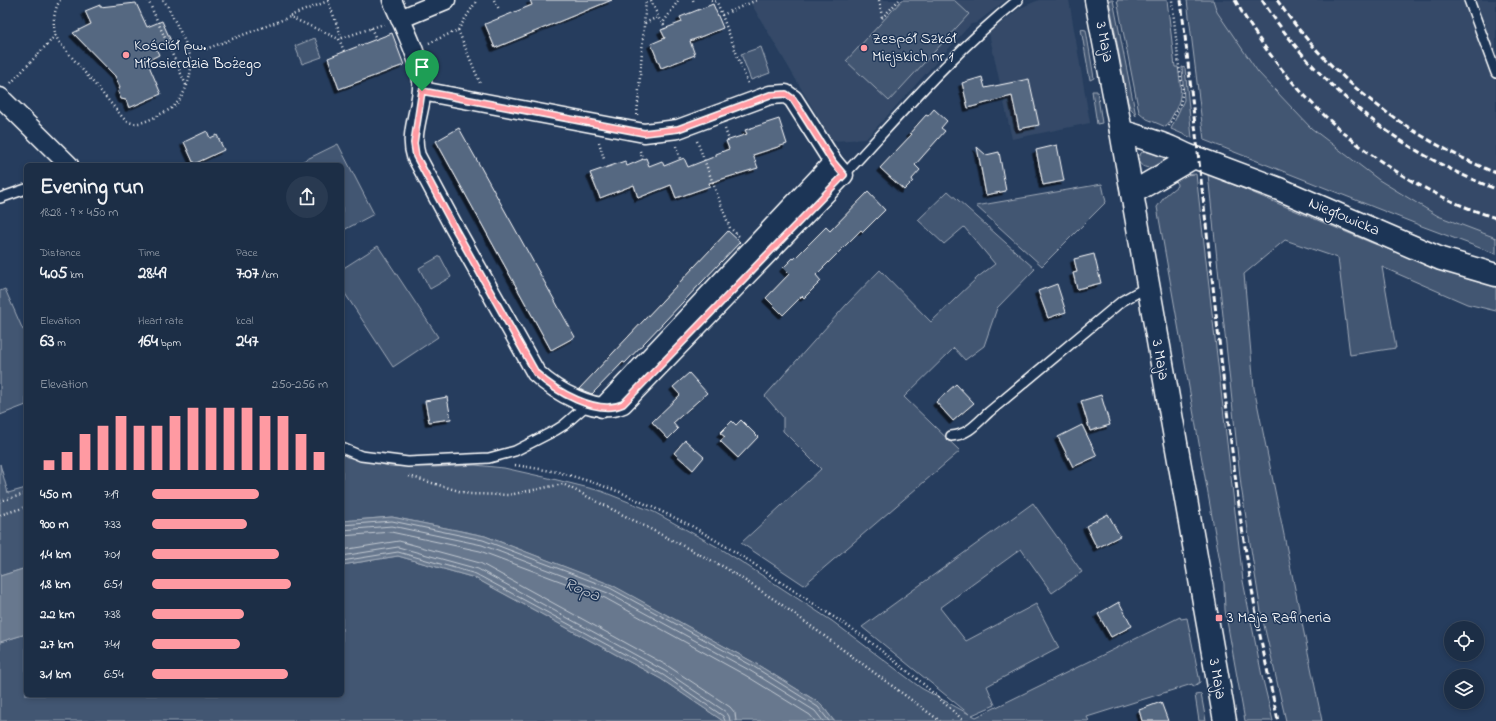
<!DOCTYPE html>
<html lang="en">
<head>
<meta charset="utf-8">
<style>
	:root { --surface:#1c2e46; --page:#293a51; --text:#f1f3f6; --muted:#a0a8b3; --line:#3a4a5f; --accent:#ff9aa2 }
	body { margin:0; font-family:"Indie Flower",sans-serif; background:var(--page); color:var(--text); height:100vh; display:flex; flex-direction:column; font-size:15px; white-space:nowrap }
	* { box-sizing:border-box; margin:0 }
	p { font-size:13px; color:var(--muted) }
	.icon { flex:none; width:22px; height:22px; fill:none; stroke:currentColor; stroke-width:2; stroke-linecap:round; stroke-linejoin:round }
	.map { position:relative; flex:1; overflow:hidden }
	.sheet { position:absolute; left:24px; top:163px; width:320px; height:534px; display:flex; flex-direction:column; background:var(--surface); border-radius:6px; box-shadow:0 2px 6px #0003,0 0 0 1px var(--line) }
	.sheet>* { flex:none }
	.fabs { position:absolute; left:1444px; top:621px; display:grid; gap:8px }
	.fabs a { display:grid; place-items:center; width:40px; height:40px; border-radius:50%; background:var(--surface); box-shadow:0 2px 6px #0003,0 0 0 1px var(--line); font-size:20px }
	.pin { position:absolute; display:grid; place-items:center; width:34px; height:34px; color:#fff; margin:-41px -17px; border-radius:50% 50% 50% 0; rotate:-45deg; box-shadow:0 0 4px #0007 }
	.pin .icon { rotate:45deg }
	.round { display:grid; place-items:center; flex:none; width:42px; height:42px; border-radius:21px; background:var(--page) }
	.headline { display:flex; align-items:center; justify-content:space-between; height:68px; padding:0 16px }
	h1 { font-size:22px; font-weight:700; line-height:30px }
	.figures { display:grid; grid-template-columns:repeat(3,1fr); gap:6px; height:68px; padding:4px 16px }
	.figures div { display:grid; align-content:center }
	.figures b { font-size:17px; font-weight:700 }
	.figures small { font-size:11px; font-weight:400 }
	.figures p { font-size:11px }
	.chart { height:112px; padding:8px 16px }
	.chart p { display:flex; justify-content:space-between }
	.chart svg { width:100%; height:72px; margin-top:4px; stroke:var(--accent); stroke-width:6 }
	ul { padding:0 16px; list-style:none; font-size:13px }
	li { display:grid; grid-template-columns:64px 48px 1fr; align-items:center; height:30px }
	li i { height:10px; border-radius:5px; background:var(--accent) }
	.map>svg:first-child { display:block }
</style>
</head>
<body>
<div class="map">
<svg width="1496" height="721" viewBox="0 0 1496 721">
	<defs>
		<filter id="shadow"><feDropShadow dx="-3.5" dy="3.5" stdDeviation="0" flood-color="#0009"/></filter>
	</defs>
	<rect width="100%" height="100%" fill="#263d5e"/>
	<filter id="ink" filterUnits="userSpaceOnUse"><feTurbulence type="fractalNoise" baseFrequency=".025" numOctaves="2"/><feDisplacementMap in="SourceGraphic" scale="8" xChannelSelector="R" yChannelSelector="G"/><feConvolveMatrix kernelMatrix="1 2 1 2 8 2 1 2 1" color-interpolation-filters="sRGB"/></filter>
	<g filter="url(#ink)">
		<!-- built -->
		<g fill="#344a68">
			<polygon points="749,0 1006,0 976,23 971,24 866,139 832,141"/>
			<polygon points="1039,0 1069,0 1090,123 1012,139 989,33 1020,8"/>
			<polygon points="1212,0 1496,0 1496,239 1439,218 1379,182 1310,128 1257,72 1217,12"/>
		</g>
		<!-- green -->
		<g fill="#425672" stroke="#a0aab8">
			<polygon points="902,0 954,0 969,14 889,101 846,61"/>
			<polygon points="1109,0 1113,0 1136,116 1130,107 1128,102"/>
			<path d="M1117,0H1167L1175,67H1178C1183,98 1181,101 1166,127L1147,119L1139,112Z"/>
			<polygon points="1187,0 1213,0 1217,12 1258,72 1311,128 1379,180 1438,216 1496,238 1496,254 1419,225 1204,140"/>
			<polygon points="1081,29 1086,30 1094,78 1090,80"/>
			<polygon points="315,38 322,57 302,64 295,46"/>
			<polygon points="761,47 770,73 751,80 741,54"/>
			<polygon points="1182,67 1185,68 1192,138 1171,129 1184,100"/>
			<polygon points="1092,91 1097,91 1102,123 1097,124"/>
			<polygon points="338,144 374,214 342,231 342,165 297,164"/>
			<path d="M1147,149L1166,156V159C1158,166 1145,173 1138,161L1141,153Z"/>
			<polygon points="1196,174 1243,581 1262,676 1273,721 1245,721 1225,610 1224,584 1157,207 1166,195 1177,186 1176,178 1185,175"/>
			<polygon points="1208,174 1372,243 1445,270 1496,286 1496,311 1467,304 1382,267 1396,348 1350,355 1338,258 1285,240 1244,274 1254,388 1322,721 1286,721 1261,612 1241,486"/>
			<polygon points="1102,184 1106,202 1042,266 976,206"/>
			<polygon points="948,191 1035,269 997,308 984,346 965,360 954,348 904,397 960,451 804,585 741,543 821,469 783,431 783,417 765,396 846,305 880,270 931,322 978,277 995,264 964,227 944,244 918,220"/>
			<polygon points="378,246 438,337 393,367 342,289 342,269"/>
			<polygon points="440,256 451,277 430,289 419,268"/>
			<polygon points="5,289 23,330 26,329 26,405 0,415 0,291"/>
			<polygon points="342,454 347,457 390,466 435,467 475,465 504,468 553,479 601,491 654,512 723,550 832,621 921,688 969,714 862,627 1033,503 1082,572 1052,593 1021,549 940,608 966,641 1036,604 1059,648 987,686 995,705 972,715 976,717 1180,617 1181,619 1187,618 1200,682 1193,687 1192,684 1087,717 1089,721 834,721 821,704 753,662 611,585 485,536 392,517 342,521"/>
			<polygon points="0,464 8,493 26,488 26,568 0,576"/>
			<polygon points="398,556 475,578 661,679 723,721 0,721 0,642 26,634 26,695 342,695 342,565"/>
			<polygon points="1201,694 1206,721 1199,721 1195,695"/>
		</g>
		<!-- water -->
		<g fill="#67788e" stroke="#a4aebb">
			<polygon points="392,517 485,536 612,585 753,662 821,704 834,721 723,721 661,679 475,578 398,556 342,565 342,521"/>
			<polygon points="26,568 26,634 0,642 0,576"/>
		</g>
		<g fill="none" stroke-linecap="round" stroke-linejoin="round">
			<!-- shore -->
			<g stroke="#c2c9d2" stroke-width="1">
				<polyline points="342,525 392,521 483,540 610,588 751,665 818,707 829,721"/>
				<polyline points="342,530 392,526 482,545 608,593 749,670 815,711 823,721"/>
				<polyline points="342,536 391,532 480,551 605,598 745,675 810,715 815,721"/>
				<polyline points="342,550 399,541 480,563 668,666 730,707 735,713 736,721"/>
				<polyline points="342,556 398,547 478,569 665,671 726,712 729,716 730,721"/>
				<polyline points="342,561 398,552 476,574 663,675 723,716 725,721"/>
			</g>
		</g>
		<!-- building -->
		<g fill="#556781" stroke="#fff" filter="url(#shadow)">
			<polygon points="530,0 612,0 495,48 485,24 532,5"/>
			<polygon points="136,3 147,27 162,21 171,41 156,48 159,55 147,61 161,94 129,108 126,100 121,99 118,92 120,87 115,76 73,33 91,24 85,11 100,5 100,7"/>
			<polygon points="713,4 723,28 690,41 695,55 661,68 651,44 665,38 661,30 682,22 680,17"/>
			<polygon points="392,33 404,65 339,89 328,58"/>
			<polygon points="982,77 985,88 1029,79 1039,125 1019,129 1012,96 968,108 962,83"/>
			<polygon points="934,109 947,121 941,128 945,131 915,165 920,170 912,179 913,181 904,190 880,168 912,134 910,133 926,115 928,116"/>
			<polygon points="779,119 787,144 753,155 758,168 709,183 710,186 676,198 671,185 638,198 634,185 600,198 590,173 625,161 627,166 646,158 649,166 662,161 664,166 684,158 688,167 716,156 716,154 729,149 726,141 747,134 745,130"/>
			<polygon points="459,128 575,337 551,350 436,141"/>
			<polygon points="207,131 210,138 217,135 224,150 194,164 184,142"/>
			<polygon points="1057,145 1064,181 1043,185 1036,150"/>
			<polygon points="977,147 986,155 999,152 1006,191 986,195"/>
			<polygon points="868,192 885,210 863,232 861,230 816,275 821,281 804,298 802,296 783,315 766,298 789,274 783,268 793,258 794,259 826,227 830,231"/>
			<polygon points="728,231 740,242 625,363 623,362 592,394 579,389"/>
			<polygon points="1094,254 1101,283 1077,289 1073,273 1077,272 1074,259"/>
			<polygon points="1057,284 1066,312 1048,318 1038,291"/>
			<polygon points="689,373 707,393 673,423 678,429 668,439 652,422 680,395 673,387"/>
			<polygon points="956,384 974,403 953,421 936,402"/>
			<polygon points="1101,395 1110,425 1090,431 1081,401"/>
			<polygon points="447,397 451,419 429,422 425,401"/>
			<polygon points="741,420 758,437 738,458 720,441 725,437 720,433 732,421 736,425"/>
			<polygon points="1082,425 1097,456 1073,467 1058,437"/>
			<polygon points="685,440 704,457 693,470 674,453"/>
			<polygon points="1108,514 1120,536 1097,548 1086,526"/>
			<polygon points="1119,602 1132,626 1111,637 1098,614"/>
			<polygon points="1161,702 1168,721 1142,721 1139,710"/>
		</g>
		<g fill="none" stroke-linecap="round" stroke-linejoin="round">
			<defs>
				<g id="service">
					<polyline points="1469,0 1496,73"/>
					<path d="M844,175C900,115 953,52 1018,0"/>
					<polyline points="0,198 26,189"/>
					<path d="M951,436C968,435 977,423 989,412L1122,301L1147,287"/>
					<polyline points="342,448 361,456 408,462 489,458 515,451 556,430 564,425 588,404"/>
				</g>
				<g id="minor">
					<path d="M392,0C402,23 419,56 422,81C424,105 408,132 416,156L454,227L536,373C555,391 597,416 623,404L844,175L833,162L793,99L786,94L770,95L678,129L644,133L422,91"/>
					<polyline points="400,19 446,0"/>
					<polyline points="0,97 69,165"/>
					<polyline points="602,408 833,162"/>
				</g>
				<g id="tertiary">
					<path d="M1121,131C1136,136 1152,140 1167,146C1178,150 1187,157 1199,159L1279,189L1441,259L1496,275"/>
					<polyline points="1132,193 1192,158"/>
				</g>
				<polyline id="primary" points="1096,0 1121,131 1225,721"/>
			</defs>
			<!-- service casing -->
			<use href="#service" stroke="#fff" stroke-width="12"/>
			<!-- minor casing -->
			<use href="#minor" stroke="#fff" stroke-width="21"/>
			<!-- tertiary casing -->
			<use href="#tertiary" stroke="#fff" stroke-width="25"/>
			<!-- primary casing -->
			<use href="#primary" stroke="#fff" stroke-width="25"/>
			<!-- path -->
			<g stroke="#fff" stroke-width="2.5" stroke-dasharray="1 3" stroke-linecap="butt">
				<path d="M60,0C53,12 51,29 59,42L125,120C136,127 147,121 157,116C162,113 168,111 173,107C185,97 194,72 190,56C186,41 174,20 167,5L163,0"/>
				<polyline points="148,0 186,85"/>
				<polyline points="494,0 499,9"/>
				<polyline points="651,0 660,21 663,23"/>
				<polyline points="693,0 694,3"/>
				<polyline points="711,0 717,2 748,84"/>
				<polyline points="879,0 882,17"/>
				<polyline points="722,15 757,0"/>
				<polyline points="290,16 328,1 342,38"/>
				<polyline points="882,18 899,0"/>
				<polyline points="645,23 658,17"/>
				<polyline points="371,28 376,39"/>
				<polyline points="665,29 663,23 678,1"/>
				<polyline points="458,30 477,0"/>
				<polyline points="429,43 458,30 480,83"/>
				<polyline points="206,49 290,17 339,39"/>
				<polyline points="344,51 339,39 384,24"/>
				<polyline points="11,83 55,36"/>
				<polyline points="637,115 646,0"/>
				<polyline points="1169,126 1180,104 1183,90 1179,67 1172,0"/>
				<polyline points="725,129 729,140"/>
				<polyline points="697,141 730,228 740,237"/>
				<polyline points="599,142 604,159"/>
				<polyline points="676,146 680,159"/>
				<polyline points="640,151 643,160"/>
				<polyline points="515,465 558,472 592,482 620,492 690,525 737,553 864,637 921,682 964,721"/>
				<polyline points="409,476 469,494 509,495 563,484 724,567 778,602 940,721"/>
				<polyline points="0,501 26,494"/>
				<polyline points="0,515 26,507"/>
			</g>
			<!-- service -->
			<use href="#service" stroke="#1d3557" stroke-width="9"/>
			<!-- minor -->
			<use href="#minor" stroke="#1d3557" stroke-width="18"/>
			<!-- tertiary -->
			<use href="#tertiary" stroke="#1d3557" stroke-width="22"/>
			<!-- primary -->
			<use href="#primary" stroke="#1d3557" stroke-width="22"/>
			<!-- rail -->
			<g stroke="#fff" stroke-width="3" stroke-dasharray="6 3" stroke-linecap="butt">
				<polyline points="1181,0 1226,403 1241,522 1258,626 1278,721"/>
				<path d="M1235,0C1291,101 1385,183 1496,218"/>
				<path d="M1262,0C1317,86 1400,153 1496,189"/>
				<path d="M1277,0C1331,79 1408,137 1496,173"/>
			</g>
		</g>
	</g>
	<g fill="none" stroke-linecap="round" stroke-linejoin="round" filter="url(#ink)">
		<defs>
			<path id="route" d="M422,91L644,133L678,129L770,95L786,94L793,99L833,162L844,175L623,404C597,416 555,391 536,373L454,227L416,156L414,143Z"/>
		</defs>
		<!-- route casing -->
		<use href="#route" stroke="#fff" stroke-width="8"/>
		<!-- route -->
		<use href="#route" stroke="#ff9aa2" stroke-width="5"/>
	</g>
	<!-- markers -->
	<g fill="#ff9aa2" stroke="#1d3557" stroke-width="1.5">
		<circle cx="864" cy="48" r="4"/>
		<circle cx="126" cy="55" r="4"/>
		<rect x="1215" y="614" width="8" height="8" rx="2"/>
	</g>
	<g text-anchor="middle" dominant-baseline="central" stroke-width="3" stroke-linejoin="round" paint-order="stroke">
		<!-- poi labels -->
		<g font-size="16" fill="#fff" stroke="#1d3557" text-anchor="start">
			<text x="872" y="39">Zespół Szkół<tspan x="872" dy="18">Miejskich nr 1</tspan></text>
			<text x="134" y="46">Kościół pw.<tspan x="134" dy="18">Miłosierdzia Bożego</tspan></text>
			<text x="1227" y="618">3 Maja Rafineria</text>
		</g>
		<!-- street labels -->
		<g font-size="16" fill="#fff" stroke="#1d3557">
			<text transform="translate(1104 42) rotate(79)">3 Maja</text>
			<text transform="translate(1344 217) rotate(23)">Niegłowicka</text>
			<text transform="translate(1160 360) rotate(80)">3 Maja</text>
			<text transform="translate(1217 679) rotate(80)">3 Maja</text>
		</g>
		<!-- water labels -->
		<g font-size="17" font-style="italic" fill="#bbc2cc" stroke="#1d3557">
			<text transform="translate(582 590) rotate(22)">Ropa</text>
		</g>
	</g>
</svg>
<div class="fabs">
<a><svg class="icon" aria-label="locate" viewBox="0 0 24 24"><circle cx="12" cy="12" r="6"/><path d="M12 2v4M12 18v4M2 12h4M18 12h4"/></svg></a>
<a><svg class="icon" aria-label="layers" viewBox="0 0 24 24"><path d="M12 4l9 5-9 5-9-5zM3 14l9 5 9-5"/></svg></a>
</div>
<div class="pin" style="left:422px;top:91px;background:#1e9e55"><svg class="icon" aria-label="arrive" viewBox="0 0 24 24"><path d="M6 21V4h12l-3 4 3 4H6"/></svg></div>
<section class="sheet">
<div class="headline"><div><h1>Evening run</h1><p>18:28 · 9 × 450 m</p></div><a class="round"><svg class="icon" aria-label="share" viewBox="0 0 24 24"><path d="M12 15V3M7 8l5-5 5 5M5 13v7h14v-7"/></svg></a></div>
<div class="figures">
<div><p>Distance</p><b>4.05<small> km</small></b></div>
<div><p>Time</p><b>28:49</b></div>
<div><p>Pace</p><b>7:07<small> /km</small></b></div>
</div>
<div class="figures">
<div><p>Elevation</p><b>63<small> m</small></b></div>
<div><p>Heart rate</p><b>164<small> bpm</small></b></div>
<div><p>kcal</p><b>247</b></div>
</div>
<div class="chart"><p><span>Elevation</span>250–256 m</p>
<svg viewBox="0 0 160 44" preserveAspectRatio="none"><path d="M5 44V38M15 44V33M25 44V22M35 44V17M45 44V11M55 44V17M65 44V17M75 44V11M85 44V6M95 44V6M105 44V6M115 44V6M125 44V11M135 44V11M145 44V22M155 44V33"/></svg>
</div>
<ul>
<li><b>450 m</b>7:19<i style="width:61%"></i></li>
<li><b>900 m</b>7:33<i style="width:54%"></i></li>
<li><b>1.4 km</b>7:01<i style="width:72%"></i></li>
<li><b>1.8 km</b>6:51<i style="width:79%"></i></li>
<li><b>2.2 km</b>7:38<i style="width:52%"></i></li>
<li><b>2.7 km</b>7:41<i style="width:50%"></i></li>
<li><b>3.1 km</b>6:54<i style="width:77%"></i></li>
</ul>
</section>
</div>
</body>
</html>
